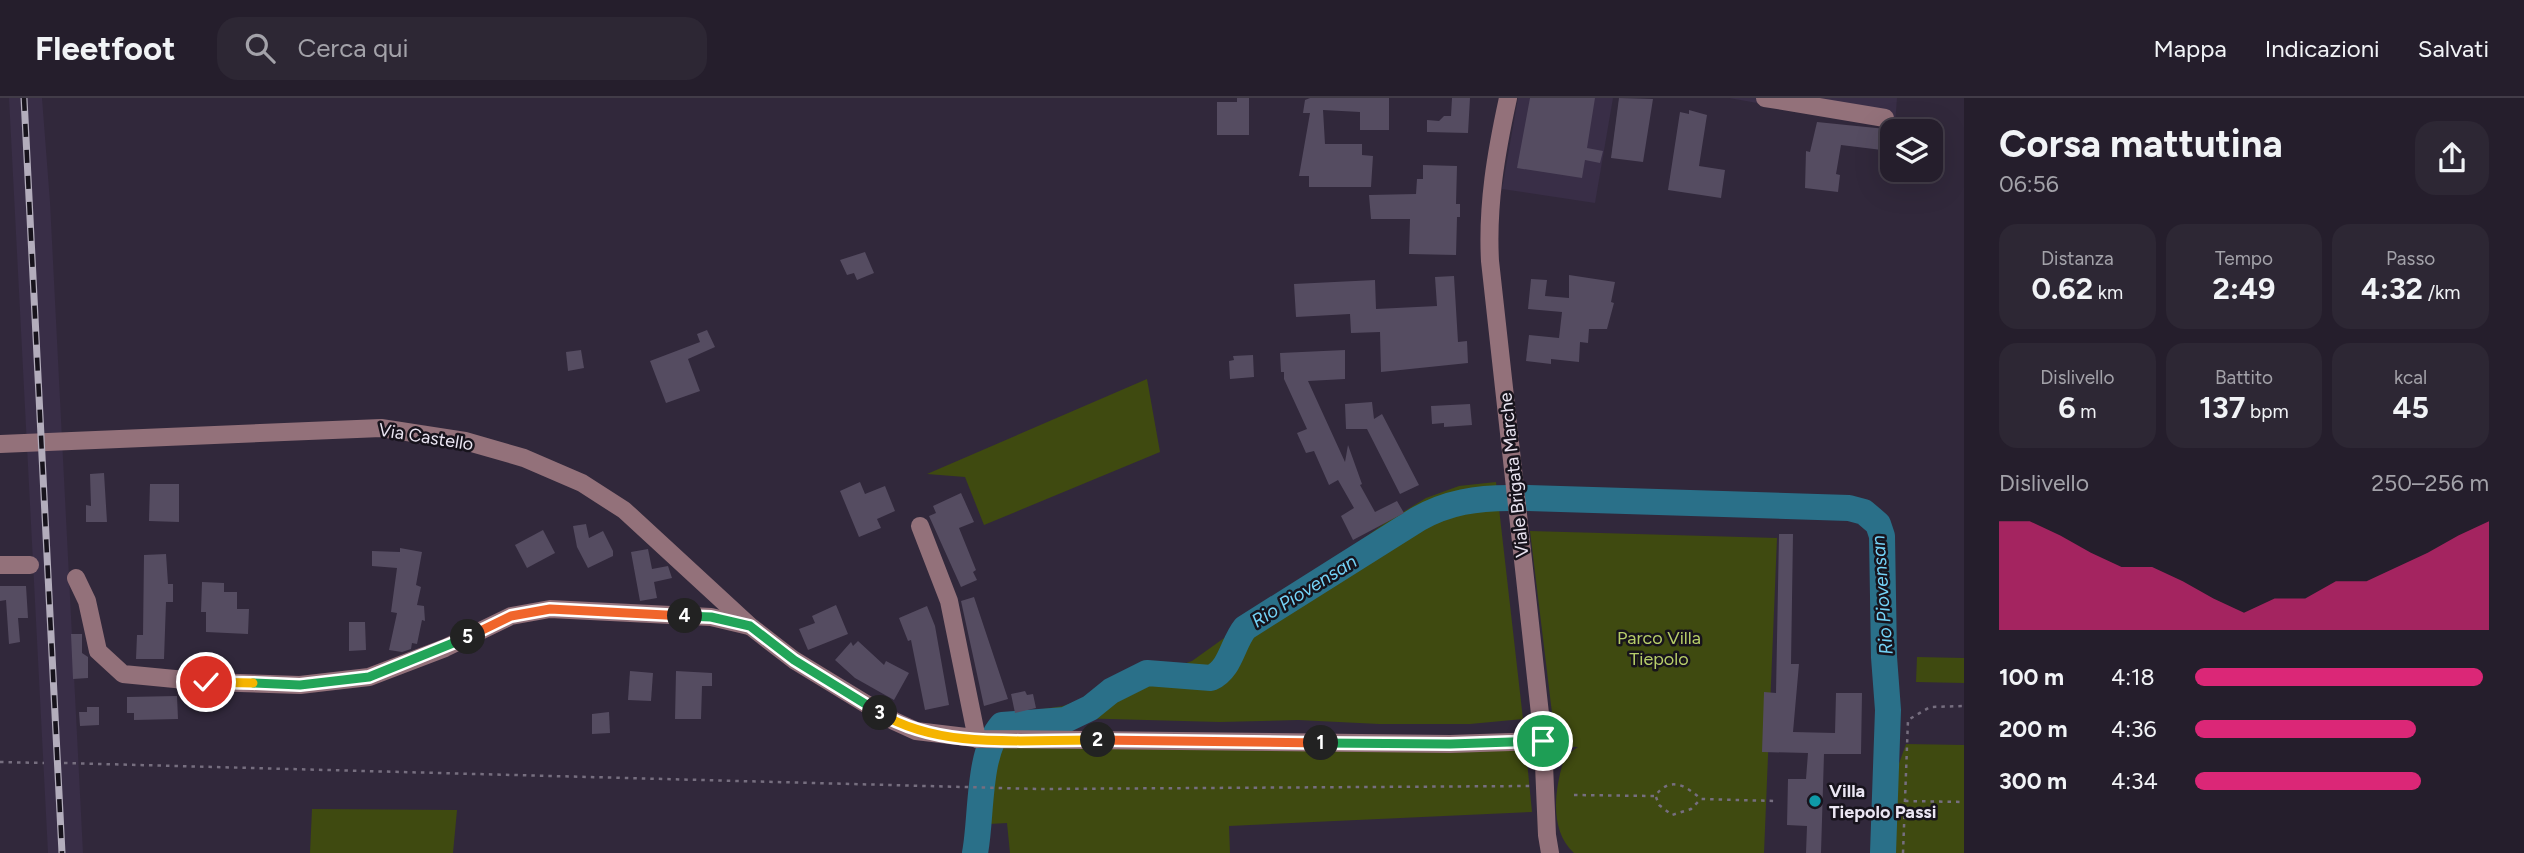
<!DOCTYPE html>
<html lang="it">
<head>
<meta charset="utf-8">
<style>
	:root { --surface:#251e2c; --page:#2d2734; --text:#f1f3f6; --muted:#a3a2a9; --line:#423c48; --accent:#db2777 }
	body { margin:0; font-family:Figtree,sans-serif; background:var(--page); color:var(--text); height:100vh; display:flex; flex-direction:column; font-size:26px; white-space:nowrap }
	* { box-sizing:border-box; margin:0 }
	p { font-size:23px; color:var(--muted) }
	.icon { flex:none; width:38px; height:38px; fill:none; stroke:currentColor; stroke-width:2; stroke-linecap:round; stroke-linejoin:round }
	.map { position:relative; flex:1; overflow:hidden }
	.side { display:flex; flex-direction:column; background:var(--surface); width:560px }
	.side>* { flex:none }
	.buttons { position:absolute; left:1880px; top:21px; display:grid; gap:14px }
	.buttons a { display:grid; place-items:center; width:63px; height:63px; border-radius:14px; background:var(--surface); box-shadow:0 7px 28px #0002,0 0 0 2px var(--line); font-size:35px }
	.pin { position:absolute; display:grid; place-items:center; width:60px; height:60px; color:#fff; margin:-30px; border:4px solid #fff; border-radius:50%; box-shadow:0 2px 7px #0007 }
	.km { position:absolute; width:35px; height:35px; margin:-18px; border-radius:50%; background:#222; color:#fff; font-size:19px; line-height:35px; text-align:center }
	.round { display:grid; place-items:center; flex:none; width:74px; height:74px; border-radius:21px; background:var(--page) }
	.overview { display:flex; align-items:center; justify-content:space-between; height:119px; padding:0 35px }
	h1 { font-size:38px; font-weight:700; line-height:52px }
	.metrics { display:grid; grid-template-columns:repeat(3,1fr); gap:10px; height:119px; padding:7px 35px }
	.metrics div { display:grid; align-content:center; border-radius:18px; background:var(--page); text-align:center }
	.metrics b { font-size:30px; font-weight:700 }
	.metrics small { font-size:19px; font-weight:400 }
	.metrics p { font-size:19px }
	.chart { height:196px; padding:14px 35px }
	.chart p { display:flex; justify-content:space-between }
	.chart svg { width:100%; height:126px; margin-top:7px; fill:var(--accent); opacity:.7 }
	ul { padding:0 35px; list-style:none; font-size:23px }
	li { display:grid; grid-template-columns:112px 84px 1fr; align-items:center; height:52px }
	li i { height:18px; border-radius:9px; background:var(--accent) }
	header { display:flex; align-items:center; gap:42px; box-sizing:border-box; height:98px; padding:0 35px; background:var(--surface); border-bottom:2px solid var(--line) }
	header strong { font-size:33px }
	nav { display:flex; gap:38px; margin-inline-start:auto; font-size:24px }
	.search { width:490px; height:63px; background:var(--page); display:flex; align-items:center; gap:18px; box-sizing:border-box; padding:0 24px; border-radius:21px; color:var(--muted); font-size:26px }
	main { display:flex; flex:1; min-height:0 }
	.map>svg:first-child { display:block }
</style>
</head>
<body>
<header>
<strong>Fleetfoot</strong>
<div class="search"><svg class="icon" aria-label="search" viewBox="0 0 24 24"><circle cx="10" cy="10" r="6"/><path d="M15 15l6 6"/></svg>Cerca qui</div>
<nav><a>Mappa</a><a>Indicazioni</a><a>Salvati</a></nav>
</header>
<main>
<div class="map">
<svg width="1964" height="755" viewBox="0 0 1964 755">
	<rect width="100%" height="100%" fill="#31283b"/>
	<!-- built -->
	<g fill="#392e47">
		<polygon points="9,0 42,0 50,104 83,755 48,755"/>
		<polygon points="1518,0 1613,0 1595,105 1502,91"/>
		<polygon points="1729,0 1897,0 1895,27 1893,29"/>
	</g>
	<!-- green -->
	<g fill="#3f4a10">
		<polygon points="1147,281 1160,354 984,427 965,379 927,376"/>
		<polygon points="1496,384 1523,621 1470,626 1379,626 1298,622 1220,624 995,618 1063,608 1192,563 1385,425 1426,400 1459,388"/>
		<path d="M1530,433L1777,440L1764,755H1574C1548,731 1555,689 1565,658L1578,649L1556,648Z"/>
		<polygon points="1917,559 1964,560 1964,585 1916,584"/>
		<polygon points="978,640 1525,643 1532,714 1229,728 1230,755 1010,755 1007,725 970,727"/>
		<polygon points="1906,646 1964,647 1964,755 1890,755 1896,674"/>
		<polygon points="312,711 457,712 453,755 310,755"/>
	</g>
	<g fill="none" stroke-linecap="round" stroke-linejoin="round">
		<!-- river -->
		<g stroke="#2a7089" stroke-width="26">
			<polyline points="1528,400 1849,410 1864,414 1878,426 1882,438 1884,559 1888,612 1883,755"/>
			<path d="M975,755C982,719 977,655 1002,627L1065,622L1090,610L1111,593L1147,575L1211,580C1231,571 1232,546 1245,530L1418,421C1448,404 1477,400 1510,400"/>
		</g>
	</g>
	<!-- building -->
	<g fill="#554c61">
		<polygon points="1237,0 1249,0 1249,37 1217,37 1217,4 1237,4"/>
		<polygon points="1310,0 1389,0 1389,32 1360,32 1360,14 1323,12 1325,46 1362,46 1362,57 1373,58 1371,89 1309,89 1309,78 1299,78 1310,15 1303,15 1305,2"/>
		<polygon points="1452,0 1470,0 1468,35 1427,34 1427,22 1439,23 1444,18 1451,18"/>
		<polygon points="1530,0 1595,0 1587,50 1603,53 1600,65 1585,62 1582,80 1517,70"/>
		<polygon points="1619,0 1653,1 1643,64 1611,60"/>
		<polygon points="1689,12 1707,17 1699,68 1725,72 1721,100 1668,92 1680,14 1689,16"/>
		<polygon points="1817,24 1886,31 1882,52 1841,47 1836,76 1840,77 1838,94 1805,90 1806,53 1810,54"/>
		<polygon points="1423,67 1457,68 1456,106 1460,106 1460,119 1457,119 1456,157 1409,156 1410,121 1371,121 1369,97 1416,96 1417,81 1423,81"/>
		<polygon points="865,154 874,175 857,182 854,175 847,177 840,162"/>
		<polygon points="1569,177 1615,184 1611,204 1614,205 1607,231 1589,231 1588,245 1580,244 1579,264 1551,261 1551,266 1526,263 1529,237 1559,240 1562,214 1528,211 1531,181 1547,182 1545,198 1569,200"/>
		<polygon points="1454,178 1458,244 1467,243 1468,265 1381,274 1380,234 1351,235 1350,216 1296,219 1294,186 1375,182 1376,211 1437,208 1435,179"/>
		<polygon points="707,232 715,249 688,261 700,293 666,305 650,263 700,244 697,236"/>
		<polygon points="581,252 584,270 568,273 566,254"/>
		<polygon points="1345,252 1345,281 1308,283 1345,364 1348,347 1362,386 1360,387 1375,414 1397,403 1404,415 1353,442 1341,418 1354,410 1338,382 1329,387 1314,353 1306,355 1297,335 1307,331 1284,281 1284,274 1281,274 1280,255"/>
		<polygon points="1253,257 1254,279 1230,281 1229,263 1234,262 1233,258"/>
		<polygon points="1372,304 1374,321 1382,316 1419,387 1400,396 1367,331 1346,331 1345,306"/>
		<polygon points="1470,306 1472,327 1444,329 1444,325 1432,326 1431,308"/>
		<polygon points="104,375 107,424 86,424 86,407 91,408 90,376"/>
		<polygon points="860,384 865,396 885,388 895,413 877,421 881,430 859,439 840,393"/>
		<polygon points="150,386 179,386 179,424 149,423"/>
		<polygon points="961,395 974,424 959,430 976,472 973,474 977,482 961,489 929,418 936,415 933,408"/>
		<polygon points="586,426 589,440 603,433 613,453 613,458 588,470 577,449 573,428"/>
		<polygon points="543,432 555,455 527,470 515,447"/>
		<polygon points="1779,436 1793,436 1791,566 1799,566 1793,634 1835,635 1836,595 1862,595 1861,656 1824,656 1821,755 1806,755 1807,728 1787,727 1788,681 1806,681 1808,655 1762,654 1764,594 1776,595"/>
		<polygon points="400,450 422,454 416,487 421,489 417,507 424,508 425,523 422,522 417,546 412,545 411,551 402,554 389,552 397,515 391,514 397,470 372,468 372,453 400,454"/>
		<polygon points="648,451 652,471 668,468 672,480 654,484 657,500 640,503 631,454"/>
		<polygon points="166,456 168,486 173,486 173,504 166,504 164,561 136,561 137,537 143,537 144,457"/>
		<polygon points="202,484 224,485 224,494 237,494 237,511 249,511 248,536 206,534 206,514 201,514"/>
		<polygon points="0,488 26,488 28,520 18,520 20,544 9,546 6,502 0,503"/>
		<polygon points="974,499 1008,601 984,608 961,503"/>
		<polygon points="836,507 848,536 808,552 799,531 815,525 812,518"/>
		<polygon points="927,508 935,528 949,607 925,612 911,542 908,543 899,520"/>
		<polygon points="349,524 365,524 366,552 349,553"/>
		<polygon points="71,536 82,536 82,555 88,559 88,580 73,581"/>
		<polygon points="858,543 884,567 886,563 909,575 894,602 855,580 835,562 851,544 853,548"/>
		<polygon points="630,573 653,575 651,603 628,602"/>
		<polygon points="676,573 712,575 712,588 702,588 701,621 675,621"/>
		<polygon points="1025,593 1027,597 1033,596 1036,610 1015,615 1011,596"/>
		<polygon points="177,598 178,621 134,622 134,615 127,615 127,599"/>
		<polygon points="87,609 99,609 99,627 80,628 79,614 87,614"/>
		<polygon points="609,614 610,635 592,636 592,616"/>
	</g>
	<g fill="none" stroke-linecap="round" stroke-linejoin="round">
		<!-- path -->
		<g stroke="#766e7f" stroke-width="2.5" stroke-dasharray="3.5 5" stroke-linecap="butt">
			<polyline points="0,664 44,665"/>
			<polyline points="64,665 1039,691 1530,688"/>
			<path d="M1574,697L1655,698C1670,678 1685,687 1701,701L1776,703"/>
			<polyline points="1656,699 1659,707 1672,717 1691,711 1701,701"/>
			<polyline points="1905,703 1964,704"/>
			<polyline points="1903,755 1908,622 1930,609 1964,608"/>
		</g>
		<!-- minor -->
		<g stroke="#93717a" stroke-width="18">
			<path d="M1508,0C1496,55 1487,107 1490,163L1543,643L1547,737L1550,755"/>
			<polyline points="1765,0 1885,20"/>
			<polyline points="0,346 381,330 465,343 524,360 582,385 624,412 750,528 794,562 894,623 916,633 983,641 1450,646 1543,643"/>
			<polyline points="920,428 949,503 977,641"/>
			<polyline points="0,467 30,467"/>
			<polyline points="76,480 87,503 98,553 123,576 206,584 300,587 369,579 445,550 511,518 550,511 711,519 749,528"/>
		</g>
		<defs>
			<polyline id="rail" points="24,0 62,755"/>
		</defs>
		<!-- rail casing -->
		<use href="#rail" stroke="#b3adbc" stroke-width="7"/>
		<!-- rail -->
		<use href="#rail" stroke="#17131c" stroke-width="4.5" stroke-dasharray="13" stroke-linecap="butt"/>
	</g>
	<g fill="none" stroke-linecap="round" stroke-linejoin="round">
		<defs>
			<polyline id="split-1" points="1321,645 1450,646 1543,643"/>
			<polyline id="split-2" points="1098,642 1321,645"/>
			<path id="split-3" d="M880,615C943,653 1027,641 1098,642"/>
			<polyline id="split-4" points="685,518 711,519 750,528 794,562 880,615"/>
			<polyline id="split-5" points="468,539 511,518 550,511 685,518"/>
			<polyline id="split-6" points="253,585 300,587 369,579 468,539"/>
			<polyline id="split-7" points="206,584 253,585"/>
		</defs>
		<!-- split-1 casing -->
		<use href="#split-1" stroke="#fff" stroke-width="14"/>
		<!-- split-2 casing -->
		<use href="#split-2" stroke="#fff" stroke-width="14"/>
		<!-- split-3 casing -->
		<use href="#split-3" stroke="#fff" stroke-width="14"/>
		<!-- split-4 casing -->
		<use href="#split-4" stroke="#fff" stroke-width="14"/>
		<!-- split-5 casing -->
		<use href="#split-5" stroke="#fff" stroke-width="14"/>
		<!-- split-6 casing -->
		<use href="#split-6" stroke="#fff" stroke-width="14"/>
		<!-- split-7 casing -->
		<use href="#split-7" stroke="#fff" stroke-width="14"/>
		<!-- split-1 -->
		<use href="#split-1" stroke="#22a559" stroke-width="9"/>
		<!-- split-2 -->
		<use href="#split-2" stroke="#f0652b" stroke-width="9"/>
		<!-- split-3 -->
		<use href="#split-3" stroke="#f5b400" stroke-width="9"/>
		<!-- split-4 -->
		<use href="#split-4" stroke="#22a559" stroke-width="9"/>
		<!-- split-5 -->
		<use href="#split-5" stroke="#f0652b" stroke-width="9"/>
		<!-- split-6 -->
		<use href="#split-6" stroke="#22a559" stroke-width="9"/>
		<!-- split-7 -->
		<use href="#split-7" stroke="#f5b400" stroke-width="9"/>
	</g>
	<!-- markers -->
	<circle fill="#0f9aa8" stroke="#17131c" stroke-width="2.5" cx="1815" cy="703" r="7"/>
	<g text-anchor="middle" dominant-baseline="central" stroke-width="5" stroke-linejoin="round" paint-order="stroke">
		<!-- street labels -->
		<g font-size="18" fill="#eae5f2" stroke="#17131c">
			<text transform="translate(426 339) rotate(9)">Via Castello</text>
			<text transform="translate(1514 377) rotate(-96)">Viale Brigata Marche</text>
		</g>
		<!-- park labels -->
		<g font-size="18" fill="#b7cd69" stroke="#17131c">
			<text x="1659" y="540">Parco Villa<tspan x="1659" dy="21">Tiepolo</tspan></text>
		</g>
		<!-- poi labels -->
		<g font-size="18" font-weight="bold" fill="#eae5f2" stroke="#17131c" text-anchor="start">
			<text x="1829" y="693">Villa<tspan x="1829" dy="21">Tiepolo Passi</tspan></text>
		</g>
		<!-- water labels -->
		<g font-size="19" font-style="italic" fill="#74d3f7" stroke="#17131c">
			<text transform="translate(1304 493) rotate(-32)">Rio Piovensan</text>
			<text transform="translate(1882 497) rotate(-94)">Rio Piovensan</text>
		</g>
	</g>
</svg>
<div class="buttons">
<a><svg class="icon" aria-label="layers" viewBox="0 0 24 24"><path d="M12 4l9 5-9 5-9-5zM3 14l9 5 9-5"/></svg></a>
</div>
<div class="pin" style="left:1543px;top:643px;background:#1e9e55"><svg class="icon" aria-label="arrive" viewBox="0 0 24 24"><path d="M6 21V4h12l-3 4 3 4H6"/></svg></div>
<div class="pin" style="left:206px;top:584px;background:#d93025"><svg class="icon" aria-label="check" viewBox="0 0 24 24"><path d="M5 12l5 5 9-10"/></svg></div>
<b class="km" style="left:1321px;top:645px">1</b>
<b class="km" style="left:1098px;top:642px">2</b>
<b class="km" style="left:880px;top:615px">3</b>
<b class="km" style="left:685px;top:518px">4</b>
<b class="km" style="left:468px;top:539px">5</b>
</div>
<section class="side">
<div class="overview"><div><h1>Corsa mattutina</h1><p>06:56</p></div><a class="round"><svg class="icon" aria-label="share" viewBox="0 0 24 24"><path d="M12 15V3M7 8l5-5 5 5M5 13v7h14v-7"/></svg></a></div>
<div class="metrics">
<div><p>Distanza</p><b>0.62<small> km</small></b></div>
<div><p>Tempo</p><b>2:49</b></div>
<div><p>Passo</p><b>4:32<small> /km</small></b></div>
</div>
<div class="metrics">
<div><p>Dislivello</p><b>6<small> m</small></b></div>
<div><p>Battito</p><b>137<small> bpm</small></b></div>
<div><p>kcal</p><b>45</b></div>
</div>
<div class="chart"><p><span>Dislivello</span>250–256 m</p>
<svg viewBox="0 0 160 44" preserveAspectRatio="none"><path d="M0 44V6L10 6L20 11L30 17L40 22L50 22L60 27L70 33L80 38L90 33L100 33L110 27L120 27L130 22L140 17L150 11L160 6V44z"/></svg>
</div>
<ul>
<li><b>100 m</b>4:18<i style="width:98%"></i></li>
<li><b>200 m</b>4:36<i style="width:75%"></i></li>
<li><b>300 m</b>4:34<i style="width:77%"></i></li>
</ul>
</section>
</main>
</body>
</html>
